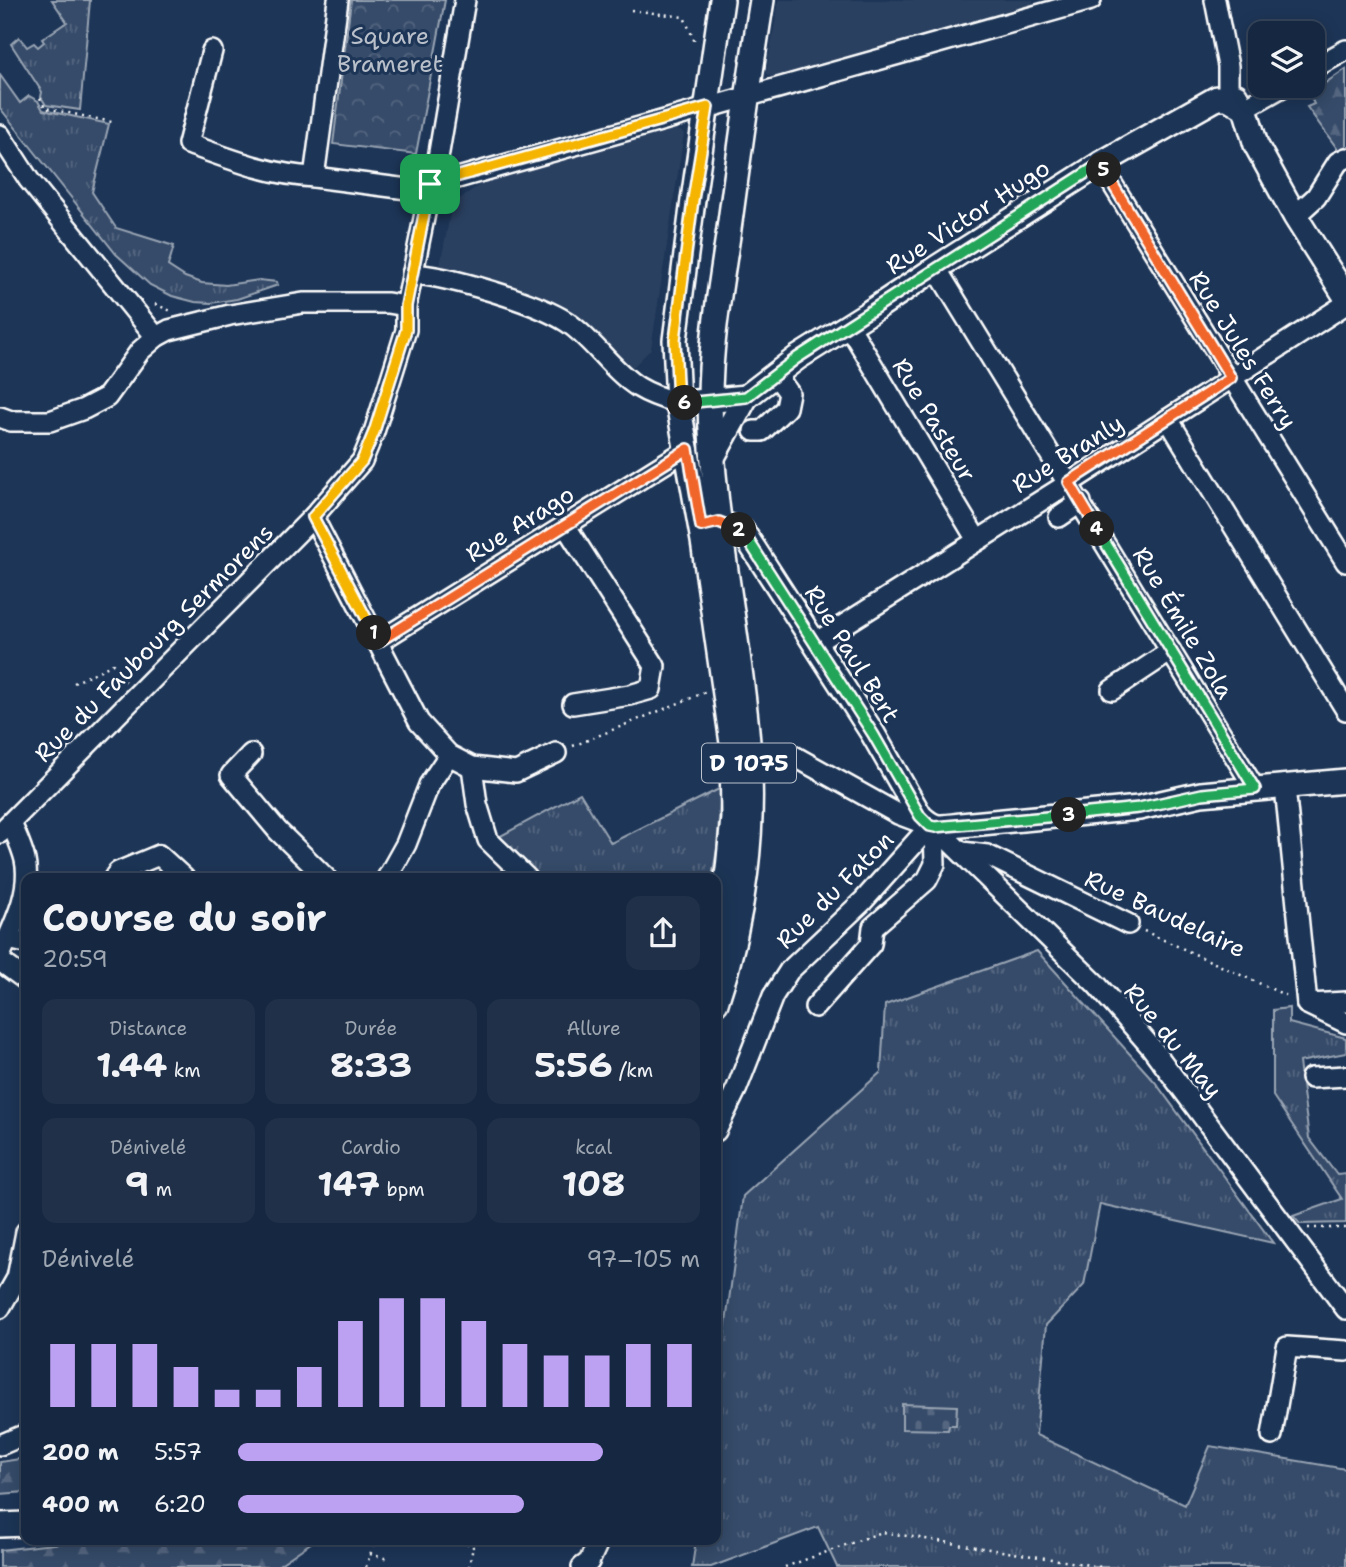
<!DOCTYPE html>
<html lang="fr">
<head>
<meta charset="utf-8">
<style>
	:root { --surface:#162841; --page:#1f3048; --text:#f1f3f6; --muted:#9ea6b1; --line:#35445a; --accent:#bca0f2 }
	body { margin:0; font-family:"Shantell Sans",sans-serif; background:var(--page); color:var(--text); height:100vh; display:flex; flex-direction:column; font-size:26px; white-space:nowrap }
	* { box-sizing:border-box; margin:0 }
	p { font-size:23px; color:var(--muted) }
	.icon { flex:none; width:38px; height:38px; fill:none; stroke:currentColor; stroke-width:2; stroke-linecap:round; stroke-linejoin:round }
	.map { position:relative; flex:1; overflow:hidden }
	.side { position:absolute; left:21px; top:873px; width:700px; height:672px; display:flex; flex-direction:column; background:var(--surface); border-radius:14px; box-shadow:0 4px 18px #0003,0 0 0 2px var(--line) }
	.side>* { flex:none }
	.tools { position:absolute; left:1248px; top:21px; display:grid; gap:14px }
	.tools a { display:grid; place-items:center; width:77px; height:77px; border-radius:14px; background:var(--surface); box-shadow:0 4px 18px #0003,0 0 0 2px var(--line); font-size:35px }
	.pin { position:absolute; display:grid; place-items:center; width:60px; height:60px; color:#fff; margin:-30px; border-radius:14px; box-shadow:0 4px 10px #0006 }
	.km { position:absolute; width:35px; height:35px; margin:-18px; border-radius:50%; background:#222; color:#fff; font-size:19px; line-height:35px; text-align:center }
	.round { display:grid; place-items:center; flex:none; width:74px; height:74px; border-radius:14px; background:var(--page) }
	.headline { display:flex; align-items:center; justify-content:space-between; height:119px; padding:0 21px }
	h1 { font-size:38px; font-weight:700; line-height:52px }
	.stats { display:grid; grid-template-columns:repeat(3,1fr); gap:10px; height:119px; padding:7px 21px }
	.stats div { display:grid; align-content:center; border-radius:14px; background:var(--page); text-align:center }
	.stats b { font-size:35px; font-weight:700 }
	.stats small { font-size:19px; font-weight:400 }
	.stats p { font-size:19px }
	.chart { height:196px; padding:14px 21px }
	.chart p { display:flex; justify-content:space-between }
	.chart svg { width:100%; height:126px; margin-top:7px; stroke:var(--accent); stroke-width:6 }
	ul { padding:0 21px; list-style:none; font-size:23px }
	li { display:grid; grid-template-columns:112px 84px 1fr; align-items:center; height:52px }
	li i { height:18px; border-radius:9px; background:var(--accent) }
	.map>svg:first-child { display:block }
</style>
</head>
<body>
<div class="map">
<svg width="1346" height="1567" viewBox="0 0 1346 1567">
	<defs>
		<pattern id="grass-tufts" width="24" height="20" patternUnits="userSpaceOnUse" patternTransform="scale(1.75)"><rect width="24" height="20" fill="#364b69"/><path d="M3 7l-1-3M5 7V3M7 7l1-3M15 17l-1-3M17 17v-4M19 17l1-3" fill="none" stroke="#546680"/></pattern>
		<pattern id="forest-firs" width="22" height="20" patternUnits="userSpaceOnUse" patternTransform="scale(1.75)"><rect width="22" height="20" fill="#364b69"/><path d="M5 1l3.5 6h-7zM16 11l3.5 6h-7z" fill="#546680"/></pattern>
		<pattern id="cemetery-stones" width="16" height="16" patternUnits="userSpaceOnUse" patternTransform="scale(1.75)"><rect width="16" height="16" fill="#364b69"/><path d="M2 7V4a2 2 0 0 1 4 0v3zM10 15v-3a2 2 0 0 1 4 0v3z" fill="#546680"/></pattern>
		<pattern id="park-crowns" width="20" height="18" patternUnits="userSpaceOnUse" patternTransform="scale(1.75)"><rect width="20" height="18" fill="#364b69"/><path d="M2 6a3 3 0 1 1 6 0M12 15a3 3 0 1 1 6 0" fill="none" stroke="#546680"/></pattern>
	</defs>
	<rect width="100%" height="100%" fill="#1d3557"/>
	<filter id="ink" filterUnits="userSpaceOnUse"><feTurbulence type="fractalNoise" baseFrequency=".0143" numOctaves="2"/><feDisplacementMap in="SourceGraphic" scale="14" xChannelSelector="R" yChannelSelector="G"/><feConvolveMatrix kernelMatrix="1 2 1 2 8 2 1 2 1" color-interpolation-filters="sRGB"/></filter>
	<g filter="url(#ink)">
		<!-- built -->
		<g fill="#2a4161">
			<polygon points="779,0 1033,0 1033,3 772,77 766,73"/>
			<polygon points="673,128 684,133 651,349 633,367 560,304 440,266 452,204 484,182"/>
		</g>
		<!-- grass -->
		<g fill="url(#grass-tufts)" stroke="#9aa5b4" stroke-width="2">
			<polygon points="52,0 90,0 80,110 46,105 41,97 42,92 11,44 19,37 27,47 34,43 38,47 44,42 42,39 67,22"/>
			<polygon points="0,75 20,103 29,96 38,101 43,110 109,124 92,192 116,228 174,246 168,266 185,277 202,283 226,285 259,280 277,282 278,285 237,299 211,303 195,302 172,296 150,285 116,254 0,108"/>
			<polygon points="721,788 717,849 712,878 536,878 495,839 580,793 611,843"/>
			<polygon points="1037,951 1155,1082 1273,1243 1100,1204 1084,1285 1046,1325 1036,1435 1185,1505 1210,1446 1346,1469 1346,1567 837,1567 818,1527 711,1567 692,1567 696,1540 716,1540 716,1397 743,1196 881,1072 885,1005"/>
			<polygon points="1289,1008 1289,1023 1346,1038 1346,1053 1299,1062 1309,1138 1337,1175 1346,1174 1346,1223 1300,1224 1293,1216 1342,1199 1273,1096 1273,1010"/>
		</g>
		<!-- forest -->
		<g fill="url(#forest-firs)" stroke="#9aa5b4" stroke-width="2">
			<polygon points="1346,69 1346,146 1339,151 1307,107 1314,104 1309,94"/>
			<polygon points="26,1458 26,1492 0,1494 0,1462"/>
			<polygon points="89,1540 315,1540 276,1567 0,1567 0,1550"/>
		</g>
		<!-- cemetery -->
		<polygon fill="url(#cemetery-stones)" stroke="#9aa5b4" stroke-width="2" points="902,1404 957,1406 956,1425 949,1425 948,1430 902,1429"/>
		<!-- park -->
		<polygon fill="url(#park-crowns)" stroke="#9aa5b4" stroke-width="2" points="351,0 445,0 416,154 333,144"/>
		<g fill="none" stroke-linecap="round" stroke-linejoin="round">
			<defs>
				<g id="minor">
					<polyline points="338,0 314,177 415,190 1091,0"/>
					<polyline points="1215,0 1228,66 1228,98"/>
					<path d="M212,51L188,144C230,159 270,175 314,177"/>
					<polyline points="1312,69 1346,50"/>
					<polyline points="1237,94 1245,108 1284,86"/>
					<polyline points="0,135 29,180 156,337"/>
					<polyline points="1100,164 1346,562"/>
					<polyline points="1295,216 1316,197 1338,162 1346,158"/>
					<polyline points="936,268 1255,789"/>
					<path d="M412,274C449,276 536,302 567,322C593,339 611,370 638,387C651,395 664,399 678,403"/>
					<polyline points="849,326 977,540"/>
					<polyline points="0,417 11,421 50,421 84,409 107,397 140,351 156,337 169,330 230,315 303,303 388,303 406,306"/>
					<polyline points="1168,419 1346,710"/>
					<polyline points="754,431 762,431 786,408 789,393 775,374"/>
					<polyline points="313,517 419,722 449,755 472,767 516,772 556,753"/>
					<polyline points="1059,517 1081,502"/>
					<polyline points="565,525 655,666 651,689 630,695 573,704"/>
					<polyline points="378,642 688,449"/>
					<polyline points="815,643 1077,478 1346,304"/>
					<polyline points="1112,690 1171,651"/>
					<polyline points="251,754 231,775 278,831 326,878"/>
					<polyline points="472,767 477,804 488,840 527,878"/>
					<polyline points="1285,787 1307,1004"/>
					<polyline points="935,827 1097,985 1151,1047 1346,1309"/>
					<polyline points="0,833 313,517 362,461 374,432 406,330 406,306 431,184 437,164 465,0"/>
					<polyline points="962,852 987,855 1128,924"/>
					<polyline points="114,878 118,872 159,855 184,878"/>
					<polyline points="387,878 406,844 429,785 449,755"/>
					<polyline points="7,939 26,943"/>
					<path d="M0,956C12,928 32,892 25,860C22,847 16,835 11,823"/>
					<polyline points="0,961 26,980"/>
					<polyline points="1307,1004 1346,1023"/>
					<polyline points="1309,1004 1346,1002"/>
					<polyline points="815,1007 871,944 873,927 927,880 935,864 934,827"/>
					<polyline points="1311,1078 1346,1076"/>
					<polyline points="716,1131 737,1088 773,996 789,971 863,901 930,826 898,814 794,756"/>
					<polyline points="0,1308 17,1278 26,1232"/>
					<polyline points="1272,1435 1287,1347 1346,1351"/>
					<polyline points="0,1445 26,1434"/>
					<polyline points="582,1567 589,1562 599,1540"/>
				</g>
				<g id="major">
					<polyline points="695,402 746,397 797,358 867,314 936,268 1100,164 1217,98 1228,98 1245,108 1256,145 1295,216 1346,297"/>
					<polyline points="713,457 746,397"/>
					<path d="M719,522L743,532L873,734L920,816C935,831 941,827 961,825L1139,808L1201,794L1346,781"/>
					<polyline points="716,943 728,869 733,818 732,743 703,541 678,403 675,340 693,200 722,0"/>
					<path d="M716,1003C744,921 756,828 748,742C739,627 711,515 710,399C710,345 720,290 728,236C739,157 749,79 762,0"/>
					<polyline points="0,1525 26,1524"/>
				</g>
			</defs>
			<!-- minor casing -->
			<use href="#minor" stroke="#fff" stroke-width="24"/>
			<!-- major casing -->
			<use href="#major" stroke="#fff" stroke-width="28"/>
			<!-- path -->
			<g stroke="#fff" stroke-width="2.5" stroke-dasharray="2 5" stroke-linecap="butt">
				<polyline points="631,10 684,17 695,42"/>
				<polyline points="40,98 45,108 112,122"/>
				<polyline points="155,304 171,311"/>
				<polyline points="74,683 113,664 125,682"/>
				<polyline points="573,746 706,692"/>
				<polyline points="1144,931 1287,996"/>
				<polyline points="1308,1228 1346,1228"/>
				<polyline points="460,1540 473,1547 471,1540"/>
				<polyline points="370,1554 388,1559"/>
				<polyline points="366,1567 375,1540"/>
				<polyline points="469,1567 473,1547"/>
				<polyline points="785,1567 882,1532 1102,1567"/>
			</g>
			<!-- minor -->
			<use href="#minor" stroke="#1d3557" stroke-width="19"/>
			<!-- major -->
			<use href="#major" stroke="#1d3557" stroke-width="23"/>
		</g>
	</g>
	<g fill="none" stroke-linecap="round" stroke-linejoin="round" filter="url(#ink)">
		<defs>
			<polyline id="split-1" points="374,633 313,517 362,461 374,432 406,330 406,306 430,184"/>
			<polyline id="split-2" points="374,633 378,642 688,449 701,526 719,522 739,530"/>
			<polyline id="split-3" points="739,530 743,532 873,734 920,816 930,826 935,827 1069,815"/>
			<polyline id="split-4" points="1069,815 1139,808 1202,794 1255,789 1097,529"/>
			<polyline id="split-5" points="1097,529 1069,482 1231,378 1104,170"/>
			<polyline id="split-6" points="685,403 746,397 797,358 1100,164 1104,170"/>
			<polyline id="split-7" points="430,184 708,107 693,200 675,340 678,403 685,403"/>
		</defs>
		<!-- split-1 casing -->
		<use href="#split-1" stroke="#fff" stroke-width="14"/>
		<!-- split-2 casing -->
		<use href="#split-2" stroke="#fff" stroke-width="14"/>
		<!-- split-3 casing -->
		<use href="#split-3" stroke="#fff" stroke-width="14"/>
		<!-- split-4 casing -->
		<use href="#split-4" stroke="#fff" stroke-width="14"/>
		<!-- split-5 casing -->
		<use href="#split-5" stroke="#fff" stroke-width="14"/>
		<!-- split-6 casing -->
		<use href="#split-6" stroke="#fff" stroke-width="14"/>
		<!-- split-7 casing -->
		<use href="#split-7" stroke="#fff" stroke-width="14"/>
		<!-- split-1 -->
		<use href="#split-1" stroke="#f5b400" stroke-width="9"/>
		<!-- split-2 -->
		<use href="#split-2" stroke="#f0652b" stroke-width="9"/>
		<!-- split-3 -->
		<use href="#split-3" stroke="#22a559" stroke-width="9"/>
		<!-- split-4 -->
		<use href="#split-4" stroke="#22a559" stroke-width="9"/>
		<!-- split-5 -->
		<use href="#split-5" stroke="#f0652b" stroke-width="9"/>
		<!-- split-6 -->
		<use href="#split-6" stroke="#22a559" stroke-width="9"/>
		<!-- split-7 -->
		<use href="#split-7" stroke="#f5b400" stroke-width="9"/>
	</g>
	<g text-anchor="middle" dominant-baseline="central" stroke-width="6" stroke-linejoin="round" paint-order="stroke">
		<!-- shield labels -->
		<rect fill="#1d3557" stroke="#bbc2cd" stroke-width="2" x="702" y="743.5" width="94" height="39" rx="5"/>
		<g font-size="23" font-weight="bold" fill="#fff">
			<text x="749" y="763">D 1075</text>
		</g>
		<!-- park labels -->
		<g font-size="24" fill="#b9c0ca" stroke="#1d3557">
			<text x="390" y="36">Square<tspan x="390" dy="28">Brameret</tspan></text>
		</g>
		<!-- street labels -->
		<g font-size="24" fill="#fff" stroke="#1d3557">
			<text transform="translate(968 217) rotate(-33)">Rue Victor Hugo</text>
			<text transform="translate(1243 350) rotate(58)">Rue Jules Ferry</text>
			<text transform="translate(934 420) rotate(59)">Rue Pasteur</text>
			<text transform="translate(1068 454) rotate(-32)">Rue Branly</text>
			<text transform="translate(520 524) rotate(-32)">Rue Arago</text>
			<text transform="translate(1183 623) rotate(59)">Rue Émile Zola</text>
			<text transform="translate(154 643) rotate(-45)">Rue du Faubourg Sermorens</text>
			<text transform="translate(852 654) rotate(58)">Rue Paul Bert</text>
			<text transform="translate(835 890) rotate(-45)">Rue du Faton</text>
			<text transform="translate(1165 914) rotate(25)">Rue Baudelaire</text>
			<text transform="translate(1173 1041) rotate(51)">Rue du May</text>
		</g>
	</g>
</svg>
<div class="tools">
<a><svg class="icon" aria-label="layers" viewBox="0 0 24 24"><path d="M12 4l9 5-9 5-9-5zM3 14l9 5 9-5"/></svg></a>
</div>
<div class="pin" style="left:430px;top:184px;background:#1e9e55"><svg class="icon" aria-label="arrive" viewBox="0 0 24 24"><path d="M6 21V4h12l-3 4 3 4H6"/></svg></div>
<b class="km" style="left:374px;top:633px">1</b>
<b class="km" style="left:739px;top:530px">2</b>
<b class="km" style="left:1069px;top:815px">3</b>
<b class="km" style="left:1097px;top:529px">4</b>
<b class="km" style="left:1104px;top:170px">5</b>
<b class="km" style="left:685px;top:403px">6</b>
<section class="side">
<div class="headline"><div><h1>Course du soir</h1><p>20:59</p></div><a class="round"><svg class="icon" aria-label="share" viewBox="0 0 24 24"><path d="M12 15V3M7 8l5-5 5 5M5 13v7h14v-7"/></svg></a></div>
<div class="stats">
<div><p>Distance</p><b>1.44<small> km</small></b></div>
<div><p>Durée</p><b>8:33</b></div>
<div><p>Allure</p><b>5:56<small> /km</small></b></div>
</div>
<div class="stats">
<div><p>Dénivelé</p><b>9<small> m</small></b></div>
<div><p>Cardio</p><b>147<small> bpm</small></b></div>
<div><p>kcal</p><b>108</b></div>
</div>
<div class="chart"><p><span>Dénivelé</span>97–105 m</p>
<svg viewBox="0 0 160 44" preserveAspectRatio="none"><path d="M5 44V22M15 44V22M25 44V22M35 44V30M45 44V38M55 44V38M65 44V30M75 44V14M85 44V6M95 44V6M105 44V14M115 44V22M125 44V26M135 44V26M145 44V22M155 44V22"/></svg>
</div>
<ul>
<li><b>200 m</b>5:57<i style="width:79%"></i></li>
<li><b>400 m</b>6:20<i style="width:62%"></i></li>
</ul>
</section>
</div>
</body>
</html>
